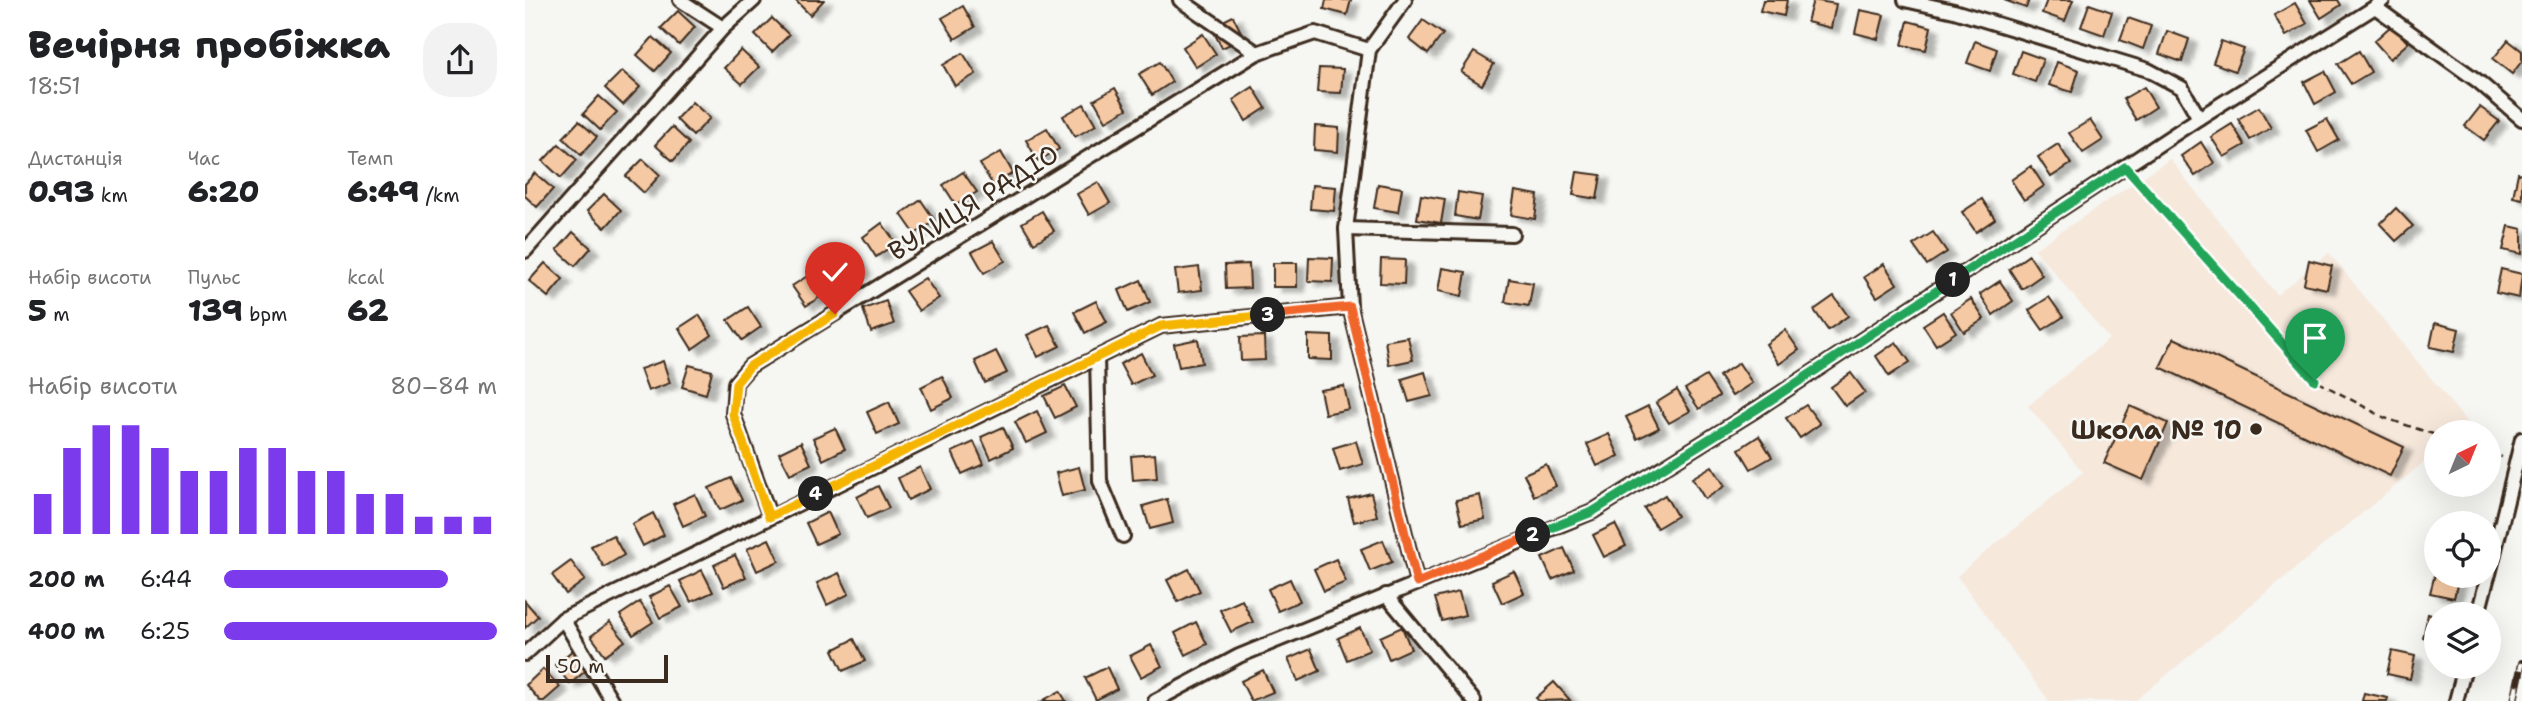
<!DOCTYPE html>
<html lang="uk">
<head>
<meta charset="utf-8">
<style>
	:root { --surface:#fff; --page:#f2f2f2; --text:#202124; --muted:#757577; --accent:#7c3aed }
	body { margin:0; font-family:"Shantell Sans",sans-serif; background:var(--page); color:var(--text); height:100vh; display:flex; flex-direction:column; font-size:26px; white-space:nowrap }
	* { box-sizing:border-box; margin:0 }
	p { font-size:23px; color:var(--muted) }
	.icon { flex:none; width:38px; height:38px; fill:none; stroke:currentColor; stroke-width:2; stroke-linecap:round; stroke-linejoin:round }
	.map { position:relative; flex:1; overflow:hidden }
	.sheet { display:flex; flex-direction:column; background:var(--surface); width:525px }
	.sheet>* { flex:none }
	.needle { width:46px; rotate:43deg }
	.fabs { position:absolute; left:1899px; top:420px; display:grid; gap:14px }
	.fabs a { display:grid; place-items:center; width:77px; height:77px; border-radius:50%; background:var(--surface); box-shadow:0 7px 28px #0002; font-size:35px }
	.scale { position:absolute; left:21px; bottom:18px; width:122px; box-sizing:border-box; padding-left:7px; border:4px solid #3b2a1e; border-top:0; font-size:19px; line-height:24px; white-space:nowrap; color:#3b2a1e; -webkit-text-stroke:5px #f6f6f2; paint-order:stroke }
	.pin { position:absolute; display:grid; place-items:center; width:60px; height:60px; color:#fff; margin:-72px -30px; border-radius:50% 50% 50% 0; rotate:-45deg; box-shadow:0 0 7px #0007 }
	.pin .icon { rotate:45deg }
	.km { position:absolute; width:35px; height:35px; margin:-18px; border-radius:50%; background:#222; color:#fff; font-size:19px; line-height:35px; text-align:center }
	.round { display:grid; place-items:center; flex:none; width:74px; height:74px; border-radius:28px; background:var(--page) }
	.overview { display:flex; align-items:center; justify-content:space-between; height:119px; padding:0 28px }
	h1 { font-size:38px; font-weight:800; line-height:52px }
	.metrics { display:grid; grid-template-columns:repeat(3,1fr); gap:10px; height:119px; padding:7px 28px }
	.metrics div { display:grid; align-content:center }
	.metrics b { font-size:30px; font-weight:800 }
	.metrics small { font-size:19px; font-weight:400 }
	.metrics p { font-size:19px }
	.chart { height:196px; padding:14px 28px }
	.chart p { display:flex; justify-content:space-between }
	.chart svg { width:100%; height:126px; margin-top:7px; stroke:var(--accent); stroke-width:6 }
	ul { padding:0 28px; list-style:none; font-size:23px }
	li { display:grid; grid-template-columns:112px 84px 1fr; align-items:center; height:52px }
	li i { height:18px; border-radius:9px; background:var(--accent) }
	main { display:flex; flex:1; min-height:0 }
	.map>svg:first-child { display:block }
</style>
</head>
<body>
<main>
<section class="sheet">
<div class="overview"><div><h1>Вечірня пробіжка</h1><p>18:51</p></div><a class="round"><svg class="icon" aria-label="share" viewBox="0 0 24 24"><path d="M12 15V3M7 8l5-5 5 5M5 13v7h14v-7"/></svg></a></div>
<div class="metrics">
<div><p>Дистанція</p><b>0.93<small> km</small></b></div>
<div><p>Час</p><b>6:20</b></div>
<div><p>Темп</p><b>6:49<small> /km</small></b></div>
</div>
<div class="metrics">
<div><p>Набір висоти</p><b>5<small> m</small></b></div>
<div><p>Пульс</p><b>139<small> bpm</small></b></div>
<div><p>kcal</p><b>62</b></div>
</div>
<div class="chart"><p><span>Набір висоти</span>80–84 m</p>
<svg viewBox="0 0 160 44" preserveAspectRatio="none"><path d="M5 44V30M15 44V14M25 44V6M35 44V6M45 44V14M55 44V22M65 44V22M75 44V14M85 44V14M95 44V22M105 44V22M115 44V30M125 44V30M135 44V38M145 44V38M155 44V38"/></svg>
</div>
<ul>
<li><b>200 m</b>6:44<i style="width:82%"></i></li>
<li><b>400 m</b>6:25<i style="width:100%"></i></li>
</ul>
</section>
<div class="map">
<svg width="1997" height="701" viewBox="0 0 1997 701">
	<defs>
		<filter id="shadow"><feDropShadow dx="8" dy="4.5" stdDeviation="2" flood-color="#0004"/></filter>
	</defs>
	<rect width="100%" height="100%" fill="#f6f6f2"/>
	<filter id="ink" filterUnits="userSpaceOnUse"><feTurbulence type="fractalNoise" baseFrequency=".0143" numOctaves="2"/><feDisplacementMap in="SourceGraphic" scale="14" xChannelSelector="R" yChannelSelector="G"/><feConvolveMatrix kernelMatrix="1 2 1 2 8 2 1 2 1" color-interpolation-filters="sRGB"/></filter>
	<g filter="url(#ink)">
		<!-- built -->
		<polygon fill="#f6e8db" points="1645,159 1752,295 1804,253 1944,425 1935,432 1911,432 1911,452 1610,701 1524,701 1432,576 1558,472 1503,406 1584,339 1510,249"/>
		<!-- building -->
		<g fill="#f5c9a4" stroke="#3b2a1e" stroke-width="2" filter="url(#shadow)">
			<polygon points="270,0 299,0 285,15"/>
			<polygon points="801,0 826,0 822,15 799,9"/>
			<polygon points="1238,0 1262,0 1259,16 1235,11"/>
			<polygon points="1288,0 1311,4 1306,28 1282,22"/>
			<polygon points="1479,0 1504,0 1501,8"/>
			<polygon points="1522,0 1548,0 1540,21 1517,13"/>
			<polygon points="1785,0 1813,0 1816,5 1796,18"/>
			<polygon points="1770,3 1782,24 1761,36 1749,15"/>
			<polygon points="1564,4 1587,12 1579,35 1556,27"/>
			<polygon points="438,6 450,27 430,39 417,18"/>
			<polygon points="1335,10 1359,15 1353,39 1330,33"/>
			<polygon points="153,11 170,27 154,45 136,28"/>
			<polygon points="708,16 719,38 697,48 686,27"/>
			<polygon points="247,18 264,35 247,52 230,35"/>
			<polygon points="1603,18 1626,26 1618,49 1595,40"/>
			<polygon points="898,20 918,34 903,54 884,39"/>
			<polygon points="1383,21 1406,27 1401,50 1377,45"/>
			<polygon points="1867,25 1883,43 1865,59 1849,41"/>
			<polygon points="1642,31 1664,39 1657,62 1634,54"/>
			<polygon points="678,34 691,54 671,67 658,47"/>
			<polygon points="128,37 146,53 130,71 112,55"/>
			<polygon points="1983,40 1997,51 1997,61 1987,74 1968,59"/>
			<polygon points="1450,41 1472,49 1465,71 1442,63"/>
			<polygon points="1696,41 1719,49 1710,71 1688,63"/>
			<polygon points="216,50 234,67 217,84 199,68"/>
			<polygon points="1496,51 1518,59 1510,82 1488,74"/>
			<polygon points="1834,51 1846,72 1826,84 1813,64"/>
			<polygon points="949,52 969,64 957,85 936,72"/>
			<polygon points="438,53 451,74 430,86 418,65"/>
			<polygon points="635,62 647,82 627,95 614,74"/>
			<polygon points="1532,62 1554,70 1547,92 1524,85"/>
			<polygon points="794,68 818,69 816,93 792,92"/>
			<polygon points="97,71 115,87 98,105 80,88"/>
			<polygon points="1800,71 1811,92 1790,104 1779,82"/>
			<polygon points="728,87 741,108 721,121 708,100"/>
			<polygon points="1619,87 1631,107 1611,120 1598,99"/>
			<polygon points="590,88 602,109 581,121 569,100"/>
			<polygon points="74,96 92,112 75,130 58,114"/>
			<polygon points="167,102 185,118 168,136 151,119"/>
			<polygon points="559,104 571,125 550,137 538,116"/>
			<polygon points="1734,107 1746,128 1725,140 1713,119"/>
			<polygon points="1955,107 1974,121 1959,140 1940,126"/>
			<polygon points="1802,119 1814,140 1793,152 1781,130"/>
			<polygon points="1565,120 1578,140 1558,153 1544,133"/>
			<polygon points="54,121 72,137 56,155 38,138"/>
			<polygon points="1707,124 1720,145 1699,157 1686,137"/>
			<polygon points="790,126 814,128 813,152 789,150"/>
			<polygon points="147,127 164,143 148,161 130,145"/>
			<polygon points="522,128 534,149 513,161 501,140"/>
			<polygon points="1676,142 1689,163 1670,176 1656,156"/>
			<polygon points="34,144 52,160 36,178 18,161"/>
			<polygon points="1533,144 1546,164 1526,177 1513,157"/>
			<polygon points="476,152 488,173 468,185 455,164"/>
			<polygon points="118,159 135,175 119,193 101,176"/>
			<polygon points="1506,166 1519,186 1499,200 1486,180"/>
			<polygon points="438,172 452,192 431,205 418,185"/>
			<polygon points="1052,172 1076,175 1072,199 1048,195"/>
			<polygon points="10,173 28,189 12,207 0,196 0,184"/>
			<polygon points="1993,173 1997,174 1997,199 1988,197"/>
			<polygon points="573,182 585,203 564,215 552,194"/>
			<polygon points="853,184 877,188 873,212 849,208"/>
			<polygon points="787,185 811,187 809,211 785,209"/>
			<polygon points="990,191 1013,195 1010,219 986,215"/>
			<polygon points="933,192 957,196 953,220 930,216"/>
			<polygon points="79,194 96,210 80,228 62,211"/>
			<polygon points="896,195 920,199 916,223 892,219"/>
			<polygon points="1457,199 1470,219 1451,232 1437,212"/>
			<polygon points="396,200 410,221 390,234 376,214"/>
			<polygon points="1871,208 1888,226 1871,241 1855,224"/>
			<polygon points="517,211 529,231 509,243 497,223"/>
			<polygon points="357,223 371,243 351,257 338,237"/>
			<polygon points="1984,226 1997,229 1997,254 1978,250"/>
			<polygon points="48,232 66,248 50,266 32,250"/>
			<polygon points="1408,232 1422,252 1402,265 1388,245"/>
			<polygon points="468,241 480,261 459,273 447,252"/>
			<polygon points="325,251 338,271 318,285 305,265"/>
			<polygon points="1504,255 1517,275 1497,289 1484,269"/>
			<polygon points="784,257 808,258 807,282 783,281"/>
			<polygon points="856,259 880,260 879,284 855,283"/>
			<polygon points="1784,260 1807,266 1802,289 1779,284"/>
			<polygon points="20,263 38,279 23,297 4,281"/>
			<rect x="748" y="263" width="24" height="24"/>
			<polygon points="724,264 725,288 701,289 700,265"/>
			<polygon points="1359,264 1372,284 1352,297 1339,277"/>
			<polygon points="674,267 677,290 653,293 650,270"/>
			<polygon points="917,268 941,272 937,296 913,291"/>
			<polygon points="1976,269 1997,274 1994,298 1971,293"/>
			<polygon points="287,273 301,293 281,306 267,286"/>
			<polygon points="400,278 414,298 394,311 380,291"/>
			<polygon points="984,279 1008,283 1004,306 980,302"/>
			<polygon points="616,280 625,302 603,312 594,290"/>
			<polygon points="1475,281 1488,301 1468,315 1455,294"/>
			<polygon points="1309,296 1323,316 1303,330 1289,310"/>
			<polygon points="1524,297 1538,317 1518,330 1504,310"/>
			<polygon points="1446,299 1459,319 1439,332 1426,312"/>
			<polygon points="361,301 369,324 346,332 338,309"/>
			<polygon points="571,301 582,322 560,333 549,312"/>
			<polygon points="223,307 236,327 217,340 203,320"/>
			<polygon points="1418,312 1431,332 1411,345 1398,325"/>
			<polygon points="174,315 187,335 167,349 154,328"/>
			<polygon points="1910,323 1934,329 1929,352 1905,347"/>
			<polygon points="524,325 535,346 513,357 502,335"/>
			<polygon points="1260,330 1274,350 1254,364 1241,344"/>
			<polygon points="783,335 807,336 807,360 783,359"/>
			<polygon points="739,336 740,360 716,361 715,337"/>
			<polygon points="883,337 888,360 864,365 860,341"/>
			<polygon points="1649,338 1879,447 1865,476 1635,367"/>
			<polygon points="673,339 677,363 654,367 649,344"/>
			<polygon points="1371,342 1385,362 1364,376 1351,356"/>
			<polygon points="471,351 482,373 460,383 450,361"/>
			<polygon points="616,353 627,375 606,385 595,364"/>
			<polygon points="138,361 145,383 123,391 115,369"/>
			<polygon points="1214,363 1227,383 1207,396 1194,376"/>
			<polygon points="164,365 187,371 181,394 157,387"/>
			<polygon points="900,372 907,396 884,402 877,379"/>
			<polygon points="1326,373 1340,392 1320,406 1306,387"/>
			<polygon points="417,376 428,398 406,409 396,387"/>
			<polygon points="1181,376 1194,396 1174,409 1160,389"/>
			<polygon points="540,386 551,407 530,418 519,396"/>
			<polygon points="819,386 824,409 800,414 795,390"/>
			<polygon points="1152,390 1165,411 1144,423 1131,403"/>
			<polygon points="364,402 374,424 352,434 342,412"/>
			<polygon points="1281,405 1295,424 1275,438 1261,418"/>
			<polygon points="1123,406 1134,428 1112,439 1101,417"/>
			<polygon points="1605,406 1643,423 1618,480 1579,463"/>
			<polygon points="512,411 522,433 501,443 490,422"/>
			<polygon points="478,427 488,448 466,459 456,437"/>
			<polygon points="310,428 320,449 298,460 288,438"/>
			<polygon points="1084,434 1094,456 1072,466 1062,444"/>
			<polygon points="1234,436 1247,457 1226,469 1214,449"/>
			<polygon points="831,441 838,464 815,471 808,448"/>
			<polygon points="276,442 286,464 265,474 254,453"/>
			<polygon points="449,442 459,464 437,474 427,452"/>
			<polygon points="630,454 632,478 608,480 606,456"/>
			<polygon points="1021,464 1031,486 1009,496 999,474"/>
			<polygon points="1187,466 1200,486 1180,499 1167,478"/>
			<polygon points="395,467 405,489 383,500 373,478"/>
			<polygon points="554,467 560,490 537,496 531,473"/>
			<polygon points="206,478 217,500 195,510 184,488"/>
			<polygon points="353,486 364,508 342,518 332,497"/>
			<polygon points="846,493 852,516 829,522 823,499"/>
			<polygon points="170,494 180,516 158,526 148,504"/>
			<polygon points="955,495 960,519 937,524 931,500"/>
			<polygon points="1140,495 1152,516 1132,528 1119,508"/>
			<polygon points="642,499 648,523 625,529 618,506"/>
			<polygon points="303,512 313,534 291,544 281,523"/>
			<polygon points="128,513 139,535 118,546 107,524"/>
			<polygon points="1090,524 1101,546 1079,557 1068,535"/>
			<polygon points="88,535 99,555 79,567 66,546"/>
			<polygon points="244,539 254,561 232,571 222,549"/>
			<polygon points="858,540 867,562 845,571 836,549"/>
			<polygon points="1039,548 1049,570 1027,580 1017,558"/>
			<polygon points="210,555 221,577 199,587 189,565"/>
			<polygon points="811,559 821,582 799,591 789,569"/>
			<polygon points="46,561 60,580 41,594 27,575"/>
			<polygon points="664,569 675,591 653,602 642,580"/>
			<polygon points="177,570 188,592 166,602 155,581"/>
			<polygon points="1911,570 1911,576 1934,576 1929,598 1905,593"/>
			<polygon points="989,571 999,593 977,603 967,581"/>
			<polygon points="314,573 324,594 302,605 292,583"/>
			<polygon points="765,579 775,601 753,611 743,589"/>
			<polygon points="145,586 157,607 135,618 124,597"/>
			<polygon points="934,592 940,615 917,621 910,598"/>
			<polygon points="717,600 728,622 706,632 695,610"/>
			<polygon points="0,601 13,616 0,628"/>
			<polygon points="115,602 128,622 108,635 95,615"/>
			<polygon points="1903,614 1911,616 1911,641 1898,638"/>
			<polygon points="85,622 100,641 80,655 66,636"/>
			<polygon points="671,622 682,644 661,655 650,633"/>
			<polygon points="877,627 886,649 864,659 855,637"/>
			<polygon points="835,628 845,650 822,660 813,638"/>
			<polygon points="329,639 340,661 318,671 308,650"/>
			<polygon points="626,645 637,666 616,677 605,656"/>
			<polygon points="786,649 795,671 773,681 763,659"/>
			<polygon points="48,650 64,668 45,684 30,665"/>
			<polygon points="1867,651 1890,656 1885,679 1862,674"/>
			<polygon points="582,667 592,689 571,700 560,678"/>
			<polygon points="18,669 35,687 19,701 15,701 1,685"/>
			<polygon points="738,670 748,692 726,701 716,681"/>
			<polygon points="1029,682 1045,700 1014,701 1011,698"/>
			<polygon points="535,691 541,701 517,701"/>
			<polygon points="1839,693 1863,698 1862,701 1837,701"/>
		</g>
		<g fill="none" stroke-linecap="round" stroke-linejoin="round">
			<defs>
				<g id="minor">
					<polyline points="155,0 198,28"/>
					<polyline points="655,0 732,53"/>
					<polyline points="880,0 844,50 821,229 825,307 892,583"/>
					<polyline points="1380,0 1429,11 1623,70 1657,88 1674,118"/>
					<polyline points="1850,7 1954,82 1997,119"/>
					<polyline points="821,229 987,234"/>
					<polyline points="0,251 198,28 229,0"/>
					<polyline points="572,357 575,481 598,536"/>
					<polyline points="245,517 208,414 210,383 225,366 732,53 790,33 844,50"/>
					<polyline points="1964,574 1997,439"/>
					<polyline points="861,595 949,701"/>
					<polyline points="1953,614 1963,576"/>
					<polyline points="38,619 87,701"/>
					<polyline points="0,654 38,619 636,326 825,307"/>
					<polyline points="630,701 714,656 1067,512 1232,409 1674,118 1850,7 1858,0"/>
					<polyline points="1931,701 1940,667"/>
				</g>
			</defs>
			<!-- minor casing -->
			<use href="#minor" stroke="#3b2a1e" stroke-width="18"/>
			<!-- path -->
			<g stroke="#3b2a1e" stroke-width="2.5" stroke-dasharray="7 5" stroke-linecap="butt">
				<polyline points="1609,177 1790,380 1860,418 1911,435"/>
				<polyline points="1964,453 1977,457"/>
			</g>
			<!-- minor -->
			<use href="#minor" stroke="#f6f6f2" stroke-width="12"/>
			<defs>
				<polyline id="rail" points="1989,701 1997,663"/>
			</defs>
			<!-- rail casing -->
			<use href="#rail" stroke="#3b2a1e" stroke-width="8"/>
			<!-- rail -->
			<use href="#rail" stroke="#f6f6f2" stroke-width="5" stroke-dasharray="16" stroke-linecap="butt"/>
		</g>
	</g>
	<g fill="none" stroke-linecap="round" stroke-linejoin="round" filter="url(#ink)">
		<defs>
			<polyline id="split-1" points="1428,280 1600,167 1790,380"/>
			<polyline id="split-2" points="1008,535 1067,512 1232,409 1428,280"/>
			<polyline id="split-3" points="743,315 825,307 892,583 1008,535"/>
			<polyline id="split-4" points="291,494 636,326 743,315"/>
			<polyline id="split-5" points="291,494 244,517 208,414 211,383 225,366 310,314"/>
		</defs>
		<!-- split-1 casing -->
		<use href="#split-1" stroke="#fff" stroke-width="14"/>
		<!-- split-2 casing -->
		<use href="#split-2" stroke="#fff" stroke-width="14"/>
		<!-- split-3 casing -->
		<use href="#split-3" stroke="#fff" stroke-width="14"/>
		<!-- split-4 casing -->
		<use href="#split-4" stroke="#fff" stroke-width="14"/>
		<!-- split-5 casing -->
		<use href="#split-5" stroke="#fff" stroke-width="14"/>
		<!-- split-1 -->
		<use href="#split-1" stroke="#22a559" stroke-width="9"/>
		<!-- split-2 -->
		<use href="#split-2" stroke="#22a559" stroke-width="9"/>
		<!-- split-3 -->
		<use href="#split-3" stroke="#f0652b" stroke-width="9"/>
		<!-- split-4 -->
		<use href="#split-4" stroke="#f5b400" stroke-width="9"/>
		<!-- split-5 -->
		<use href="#split-5" stroke="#f5b400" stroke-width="9"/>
	</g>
	<!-- markers -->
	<circle fill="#3b2a1e" stroke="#f6f6f2" stroke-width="2.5" cx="1731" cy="429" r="7"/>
	<g text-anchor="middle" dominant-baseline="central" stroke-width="5" stroke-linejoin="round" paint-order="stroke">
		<!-- street labels -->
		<g font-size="26" fill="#3b2a1e" stroke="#f6f6f2">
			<text transform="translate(448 202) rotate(-32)">ВУЛИЦЯ РАДІО</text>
		</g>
		<!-- poi labels -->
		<g font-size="26" font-weight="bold" fill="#3b2a1e" stroke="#f6f6f2" text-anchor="end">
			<text x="1717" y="429">Школа № 10</text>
		</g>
	</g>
</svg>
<div class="fabs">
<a><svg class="needle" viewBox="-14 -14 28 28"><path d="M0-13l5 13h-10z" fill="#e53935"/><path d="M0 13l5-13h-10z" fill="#757577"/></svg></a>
<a><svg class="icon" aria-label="locate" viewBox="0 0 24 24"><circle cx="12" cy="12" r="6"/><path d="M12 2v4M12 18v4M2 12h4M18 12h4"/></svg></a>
<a><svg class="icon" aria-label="layers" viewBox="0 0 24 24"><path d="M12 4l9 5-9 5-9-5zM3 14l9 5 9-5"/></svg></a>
</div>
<div class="scale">50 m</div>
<div class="pin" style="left:1790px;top:380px;background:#1e9e55"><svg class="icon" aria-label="arrive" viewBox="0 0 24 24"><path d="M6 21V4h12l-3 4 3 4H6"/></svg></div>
<div class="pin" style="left:310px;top:314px;background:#d93025"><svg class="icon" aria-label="check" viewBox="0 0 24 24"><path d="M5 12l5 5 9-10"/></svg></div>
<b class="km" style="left:1428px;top:280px">1</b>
<b class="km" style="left:1008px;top:535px">2</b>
<b class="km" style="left:743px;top:315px">3</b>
<b class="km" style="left:291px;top:494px">4</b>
</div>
</main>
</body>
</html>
